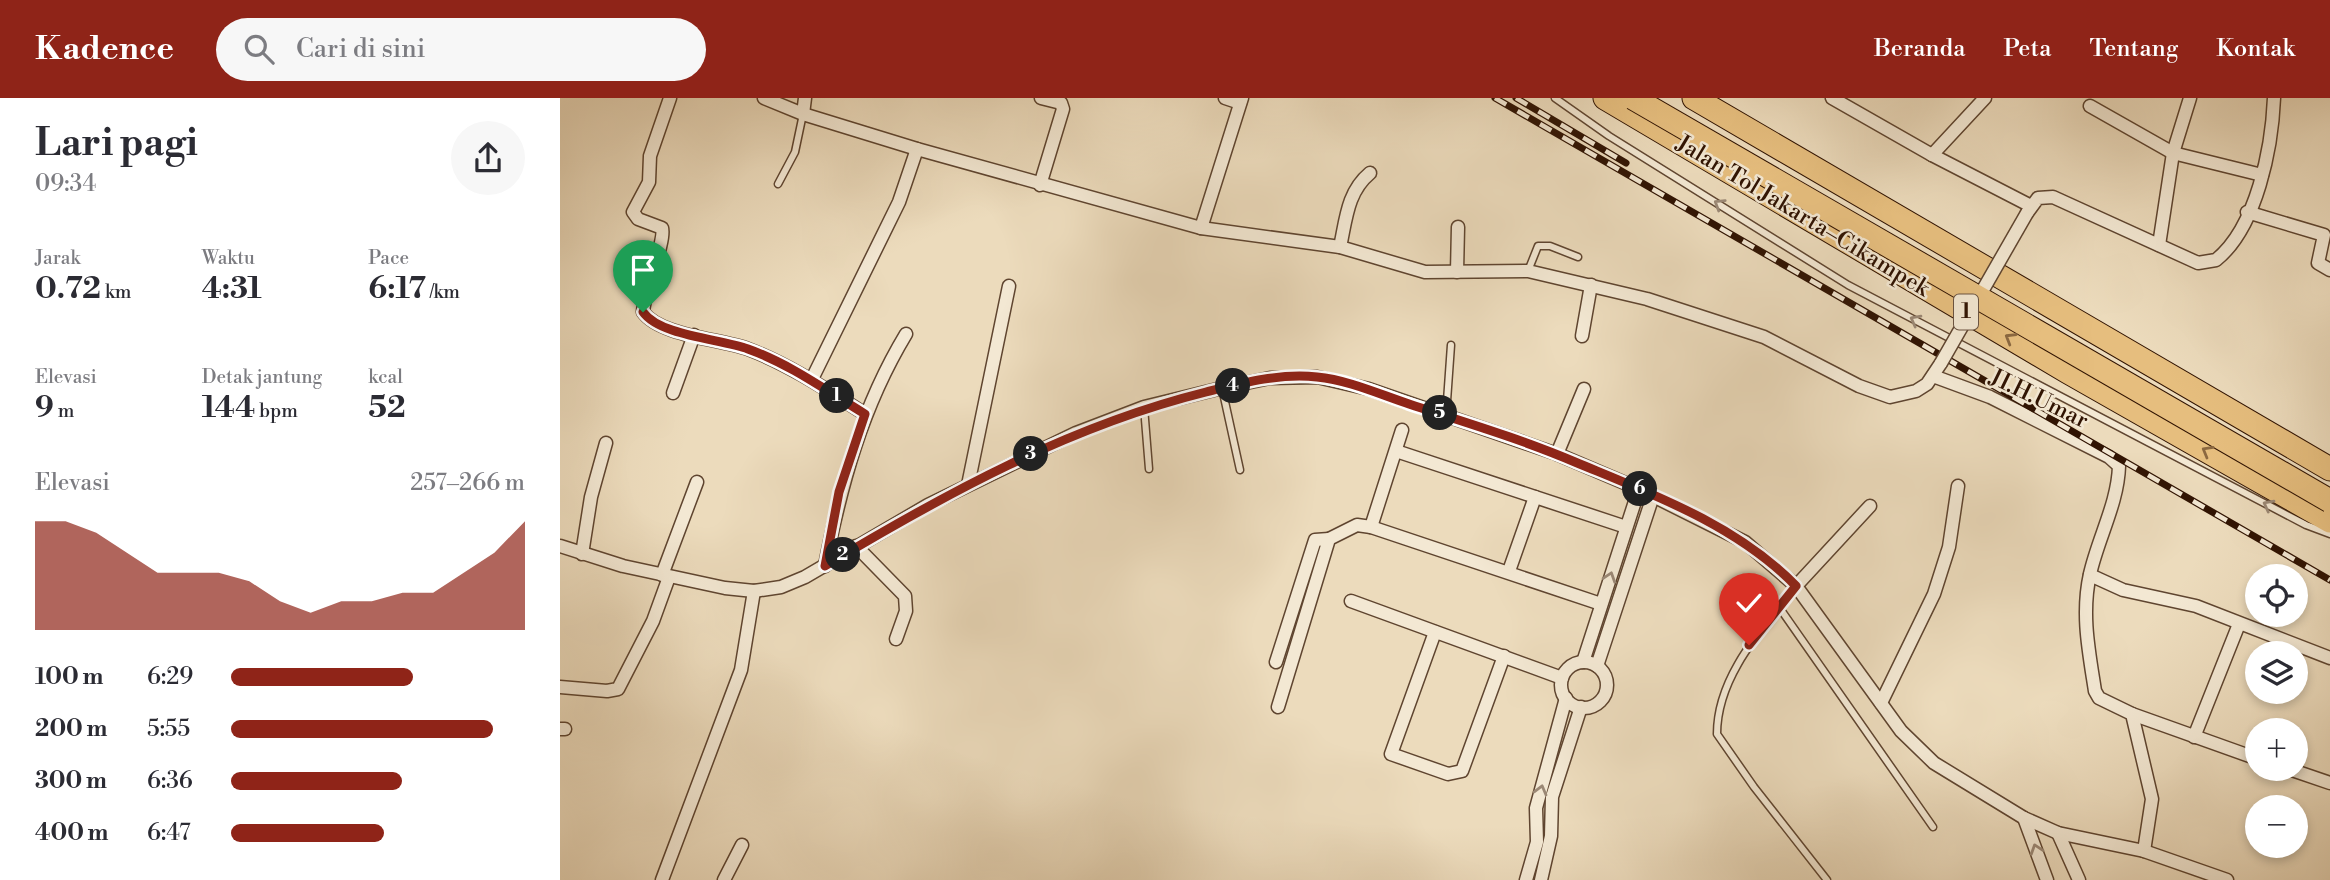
<!DOCTYPE html>
<html lang="id">
<head>
<meta charset="utf-8">
<style>
	:root { --surface:#fff; --page:#f7f7f7; --text:#2b2b33; --muted:#7c7c81; --accent:#8f2418 }
	body { margin:0; font-family:"Libre Bodoni",serif; background:var(--page); color:var(--text); height:100vh; display:flex; flex-direction:column; font-size:26px; white-space:nowrap }
	* { box-sizing:border-box; margin:0 }
	p { font-size:23px; color:var(--muted) }
	.icon { flex:none; width:38px; height:38px; fill:none; stroke:currentColor; stroke-width:2; stroke-linecap:round; stroke-linejoin:round }
	.map { position:relative; flex:1; overflow:hidden }
	.sheet { display:flex; flex-direction:column; background:var(--surface); width:560px }
	.sheet>* { flex:none }
	.fabs { position:absolute; left:1685px; top:466px; display:grid; gap:14px }
	.fabs a { display:grid; place-items:center; width:63px; height:63px; border-radius:50%; background:var(--surface); box-shadow:0 4px 10px #0003; font-size:35px }
	.pin { position:absolute; display:grid; place-items:center; width:60px; height:60px; color:#fff; margin:-72px -30px; border-radius:50% 50% 50% 0; rotate:-45deg; box-shadow:0 0 7px #0007 }
	.pin .icon { rotate:45deg }
	.km { position:absolute; width:35px; height:35px; margin:-18px; border-radius:50%; background:#222; color:#fff; font-size:19px; line-height:35px; text-align:center }
	.round { display:grid; place-items:center; flex:none; width:74px; height:74px; border-radius:37px; background:var(--page) }
	.head { display:flex; align-items:center; justify-content:space-between; height:119px; padding:0 35px }
	h1 { font-size:38px; font-weight:800; line-height:52px }
	.metrics { display:grid; grid-template-columns:repeat(3,1fr); gap:10px; height:119px; padding:7px 35px }
	.metrics div { display:grid; align-content:center }
	.metrics b { font-size:30px; font-weight:800 }
	.metrics small { font-size:19px; font-weight:400 }
	.metrics p { font-size:19px }
	.chart { height:196px; padding:14px 35px }
	.chart p { display:flex; justify-content:space-between }
	.chart svg { width:100%; height:126px; margin-top:7px; fill:var(--accent); opacity:.7 }
	ul { padding:0 35px; list-style:none; font-size:23px }
	li { display:grid; grid-template-columns:112px 84px 1fr; align-items:center; height:52px }
	li i { height:18px; border-radius:9px; background:var(--accent) }
	header { display:flex; align-items:center; gap:42px; box-sizing:border-box; height:98px; padding:0 35px; background:var(--accent); color:#fff }
	header strong { font-size:33px }
	nav { display:flex; gap:38px; margin-inline-start:auto; font-size:24px }
	.search { width:490px; height:63px; background:var(--page); display:flex; align-items:center; gap:18px; box-sizing:border-box; padding:0 24px; border-radius:38px; color:var(--muted); font-size:26px }
	main { display:flex; flex:1; min-height:0 }
	.map>svg:first-child { display:block }
</style>
</head>
<body>
<header>
<strong>Kadence</strong>
<div class="search"><svg class="icon" aria-label="search" viewBox="0 0 24 24"><circle cx="10" cy="10" r="6"/><path d="M15 15l6 6"/></svg>Cari di sini</div>
<nav><a>Beranda</a><a>Peta</a><a>Tentang</a><a>Kontak</a></nav>
</header>
<main>
<section class="sheet">
<div class="head"><div><h1>Lari pagi</h1><p>09:34</p></div><a class="round"><svg class="icon" aria-label="share" viewBox="0 0 24 24"><path d="M12 15V3M7 8l5-5 5 5M5 13v7h14v-7"/></svg></a></div>
<div class="metrics">
<div><p>Jarak</p><b>0.72<small> km</small></b></div>
<div><p>Waktu</p><b>4:31</b></div>
<div><p>Pace</p><b>6:17<small> /km</small></b></div>
</div>
<div class="metrics">
<div><p>Elevasi</p><b>9<small> m</small></b></div>
<div><p>Detak jantung</p><b>144<small> bpm</small></b></div>
<div><p>kcal</p><b>52</b></div>
</div>
<div class="chart"><p><span>Elevasi</span>257–266 m</p>
<svg viewBox="0 0 160 44" preserveAspectRatio="none"><path d="M0 44V6L10 6L20 10L30 17L40 24L50 24L60 24L70 27L80 34L90 38L100 34L110 34L120 31L130 31L140 24L150 17L160 6V44z"/></svg>
</div>
<ul>
<li><b>100 m</b>6:29<i style="width:62%"></i></li>
<li><b>200 m</b>5:55<i style="width:89%"></i></li>
<li><b>300 m</b>6:36<i style="width:58%"></i></li>
<li><b>400 m</b>6:47<i style="width:52%"></i></li>
</ul>
</section>
<div class="map">
<svg width="1770" height="782" viewBox="0 0 1770 782">
	<rect width="100%" height="100%" fill="#ecdbbc"/>
	<filter id="stains"><feTurbulence type="fractalNoise" baseFrequency=".00286" numOctaves="4"/><feColorMatrix values="0 0 0 0 .2 0 0 0 0 .09 0 0 0 0 .02 0 0 0 .5 -.17"/></filter>
	<radialGradient id="worn" r=".72"><stop offset=".6" stop-color="#630" stop-opacity="0"/><stop offset="1" stop-color="#630" stop-opacity=".3"/></radialGradient>
	<g fill="none" stroke-linecap="round" stroke-linejoin="round">
		<defs>
			<g id="lane">
				<polyline points="995,0 1049,38 1288,187 1746,427 1770,436"/>
				<polyline points="218,86 235,54 243,16"/>
				<polyline points="968,173 978,148 990,148 1018,159"/>
				<polyline points="662,290 680,372"/>
				<polyline points="584,309 589,371"/>
				<polyline points="886,317 891,247"/>
				<path d="M1236,488C1202,531 1157,578 1157,636L1194,689L1267,782"/>
				<polyline points="1219,509 1373,729"/>
			</g>
			<g id="street">
				<path d="M110,0L90,58L89,84L73,114L78,121L102,130C106,142 84,195 83,214C100,238 161,241 188,251C230,267 267,292 305,316"/>
				<polyline points="204,0 243,16 357,51 641,130 780,149 865,174 968,173 1087,201 1204,239 1299,288 1330,299 1356,293 1367,286 1381,265"/>
				<polyline points="665,0 680,5"/>
				<polyline points="1272,0 1372,57 1471,108"/>
				<polyline points="1530,8 1613,55 1702,77"/>
				<polyline points="243,16 245,0"/>
				<polyline points="1372,57 1425,0"/>
				<polyline points="480,87 503,11 501,5 481,0"/>
				<polyline points="1687,114 1764,137 1758,165 1770,172"/>
				<path d="M1467,115L1478,100L1493,99L1638,165L1656,162C1697,129 1712,49 1714,0"/>
				<polyline points="641,130 682,0"/>
				<polyline points="1599,147 1613,55 1630,0"/>
				<path d="M780,149C786,122 787,94 810,75"/>
				<polyline points="897,174 898,129"/>
				<polyline points="1022,238 1031,187"/>
				<path d="M1373,278L1430,299L1549,359L1559,368C1558,405 1538,440 1530,476C1521,516 1529,554 1535,593L1539,600L1572,616L1592,701L1584,753"/>
				<polyline points="252,281 339,104 357,51"/>
				<polyline points="113,295 134,237"/>
				<polyline points="836,353 1066,429"/>
				<polyline points="997,356 1024,291"/>
				<polyline points="408,387 449,188"/>
				<polyline points="811,429 842,332"/>
				<polyline points="0,448 63,468 165,490 194,493 221,489 245,479 368,407 516,335 584,309 662,290 710,280 757,279 809,291 997,356 1079,391 1185,444 1236,488 1341,633 1374,665 1464,720 1498,735 1584,753 1667,782"/>
				<polyline points="296,448 345,498 346,513 336,541"/>
				<polyline points="22,456 31,399 46,345"/>
				<path d="M265,468C281,386 302,309 346,236"/>
				<polyline points="949,473 975,399"/>
				<polyline points="102,477 137,384"/>
				<polyline points="1530,477 1563,492 1636,508 1770,560"/>
				<polyline points="1236,488 1310,408"/>
				<polyline points="791,503 1002,580"/>
				<polyline points="875,534 831,656 888,676 902,673 944,558"/>
				<polyline points="716,564 755,442 769,441"/>
				<polyline points="1023,564 1079,391"/>
				<circle cx="1024" cy="587" r="23"/>
				<polyline points="1037,568 1093,398"/>
				<polyline points="0,589 47,593 58,591 93,523 109,479"/>
				<polyline points="1321,605 1374,496 1389,449 1398,388"/>
				<polyline points="718,609 769,441 797,427 811,429 1041,506"/>
				<polyline points="1572,616 1698,661"/>
				<polyline points="0,631 5,631"/>
				<polyline points="1634,639 1679,526"/>
				<polyline points="1726,670 1770,685"/>
				<polyline points="1464,720 1487,782"/>
				<polyline points="1498,735 1519,782"/>
				<polyline points="102,782 181,572 194,493"/>
				<polyline points="164,782 182,747"/>
				<polyline points="966,782 977,744 976,710 1006,600"/>
				<polyline points="981,782 991,738 992,699 1021,609"/>
			</g>
			<g id="highway">
				<polyline points="1045,0 1508,274 1770,423"/>
				<polyline points="1134,0 1770,371"/>
			</g>
		</defs>
		<!-- lane casing -->
		<use href="#lane" stroke="#5f4530" stroke-width="9"/>
		<!-- street casing -->
		<use href="#street" stroke="#5f4530" stroke-width="15"/>
		<!-- highway casing -->
		<use href="#highway" stroke="#301302" stroke-width="25"/>
		<!-- lane -->
		<use href="#lane" stroke="#f3e8d3" stroke-width="6"/>
		<!-- street -->
		<use href="#street" stroke="#f3e8d3" stroke-width="12"/>
		<!-- highway -->
		<use href="#highway" stroke="#e6be7e" stroke-width="23"/>
		<defs>
			<g id="rail">
				<polyline points="935,0 1770,482"/>
				<polyline points="956,0 1066,65"/>
			</g>
		</defs>
		<!-- rail casing -->
		<use href="#rail" stroke="#301302" stroke-width="7"/>
		<!-- rail -->
		<use href="#rail" stroke="#f3e8d3" stroke-width="4.5" stroke-dasharray="13" stroke-linecap="butt"/>
		<defs>
			<polyline id="street-bridge" points="1381,265 1467,115"/>
			<polyline id="highway-bridge" points="1073,0 1770,403"/>
		</defs>
		<!-- street-bridge casing -->
		<use href="#street-bridge" stroke="#5f4530" stroke-width="15" stroke-linecap="butt"/>
		<!-- highway-bridge casing -->
		<use href="#highway-bridge" stroke="#301302" stroke-width="25" stroke-linecap="butt"/>
		<!-- street-bridge -->
		<use href="#street-bridge" stroke="#f3e8d3" stroke-width="12"/>
		<!-- highway-bridge -->
		<use href="#highway-bridge" stroke="#e6be7e" stroke-width="23"/>
	</g>
	<!-- one-way arrows -->
	<defs><path id="oneway-chevron" d="M-2-3.5L2.5 0L-2 3.5" fill="none" stroke-width="1.6" stroke-linecap="round" stroke-linejoin="round" transform="scale(1.75)"/></defs>
	<g stroke="#9b8875">
		<use href="#oneway-chevron" transform="translate(1159 106) rotate(-148)"/>
		<use href="#oneway-chevron" transform="translate(1355 222) rotate(-152)"/>
		<use href="#oneway-chevron" transform="translate(1708 407) rotate(-152)"/>
		<use href="#oneway-chevron" transform="translate(1050 479) rotate(-72)"/>
		<use href="#oneway-chevron" transform="translate(981 692) rotate(-75)"/>
		<use href="#oneway-chevron" transform="translate(1476 751) rotate(-108)"/>
	</g>
	<g stroke="#8b6840">
		<use href="#oneway-chevron" transform="translate(1450 240) rotate(-149)"/>
		<use href="#oneway-chevron" transform="translate(1647 353) rotate(-150)"/>
	</g>
	<g fill="none" stroke-linecap="round" stroke-linejoin="round">
		<defs>
			<path id="route" d="M83,214C100,238 161,241 188,251C230,266 267,293 305,316L279,394L265,468C385,396 509,328 646,294C682,285 719,275 757,279C788,282 819,296 849,306C904,324 961,341 1015,364C1092,396 1177,427 1236,488L1189,547"/>
		</defs>
		<!-- route casing -->
		<use href="#route" stroke="#fff" stroke-width="14"/>
		<!-- route -->
		<use href="#route" stroke="#8f2418" stroke-width="9"/>
	</g>
	<g text-anchor="middle" dominant-baseline="central" stroke-width="5" stroke-linejoin="round" paint-order="stroke">
		<!-- shield labels -->
		<rect fill="#f3e8d3" stroke="#6a5341" stroke-width="2" x="1394" y="196.5" width="24" height="35" rx="5"/>
		<g font-size="21" font-weight="bold" fill="#301302">
			<text x="1406" y="214">1</text>
		</g>
		<!-- street labels -->
		<g font-size="23" fill="#301302" stroke="#f3e8d3">
			<text transform="translate(1243 118) rotate(31)">Jalan Tol Jakarta–Cikampek</text>
			<text transform="translate(1479 301) rotate(26)">JI.H.Umar</text>
		</g>
	</g>
	<rect width="100%" height="100%" filter="url(#stains)"/>
	<rect width="100%" height="100%" fill="url(#worn)"/>
</svg>
<div class="fabs">
<a><svg class="icon" aria-label="locate" viewBox="0 0 24 24"><circle cx="12" cy="12" r="6"/><path d="M12 2v4M12 18v4M2 12h4M18 12h4"/></svg></a>
<a><svg class="icon" aria-label="layers" viewBox="0 0 24 24"><path d="M12 4l9 5-9 5-9-5zM3 14l9 5 9-5"/></svg></a>
<a>+</a>
<a>−</a>
</div>
<div class="pin" style="left:83px;top:214px;background:#1e9e55"><svg class="icon" aria-label="arrive" viewBox="0 0 24 24"><path d="M6 21V4h12l-3 4 3 4H6"/></svg></div>
<div class="pin" style="left:1189px;top:547px;background:#d93025"><svg class="icon" aria-label="check" viewBox="0 0 24 24"><path d="M5 12l5 5 9-10"/></svg></div>
<b class="km" style="left:277px;top:298px">1</b>
<b class="km" style="left:283px;top:457px">2</b>
<b class="km" style="left:471px;top:356px">3</b>
<b class="km" style="left:673px;top:288px">4</b>
<b class="km" style="left:880px;top:315px">5</b>
<b class="km" style="left:1080px;top:391px">6</b>
</div>
</main>
</body>
</html>
